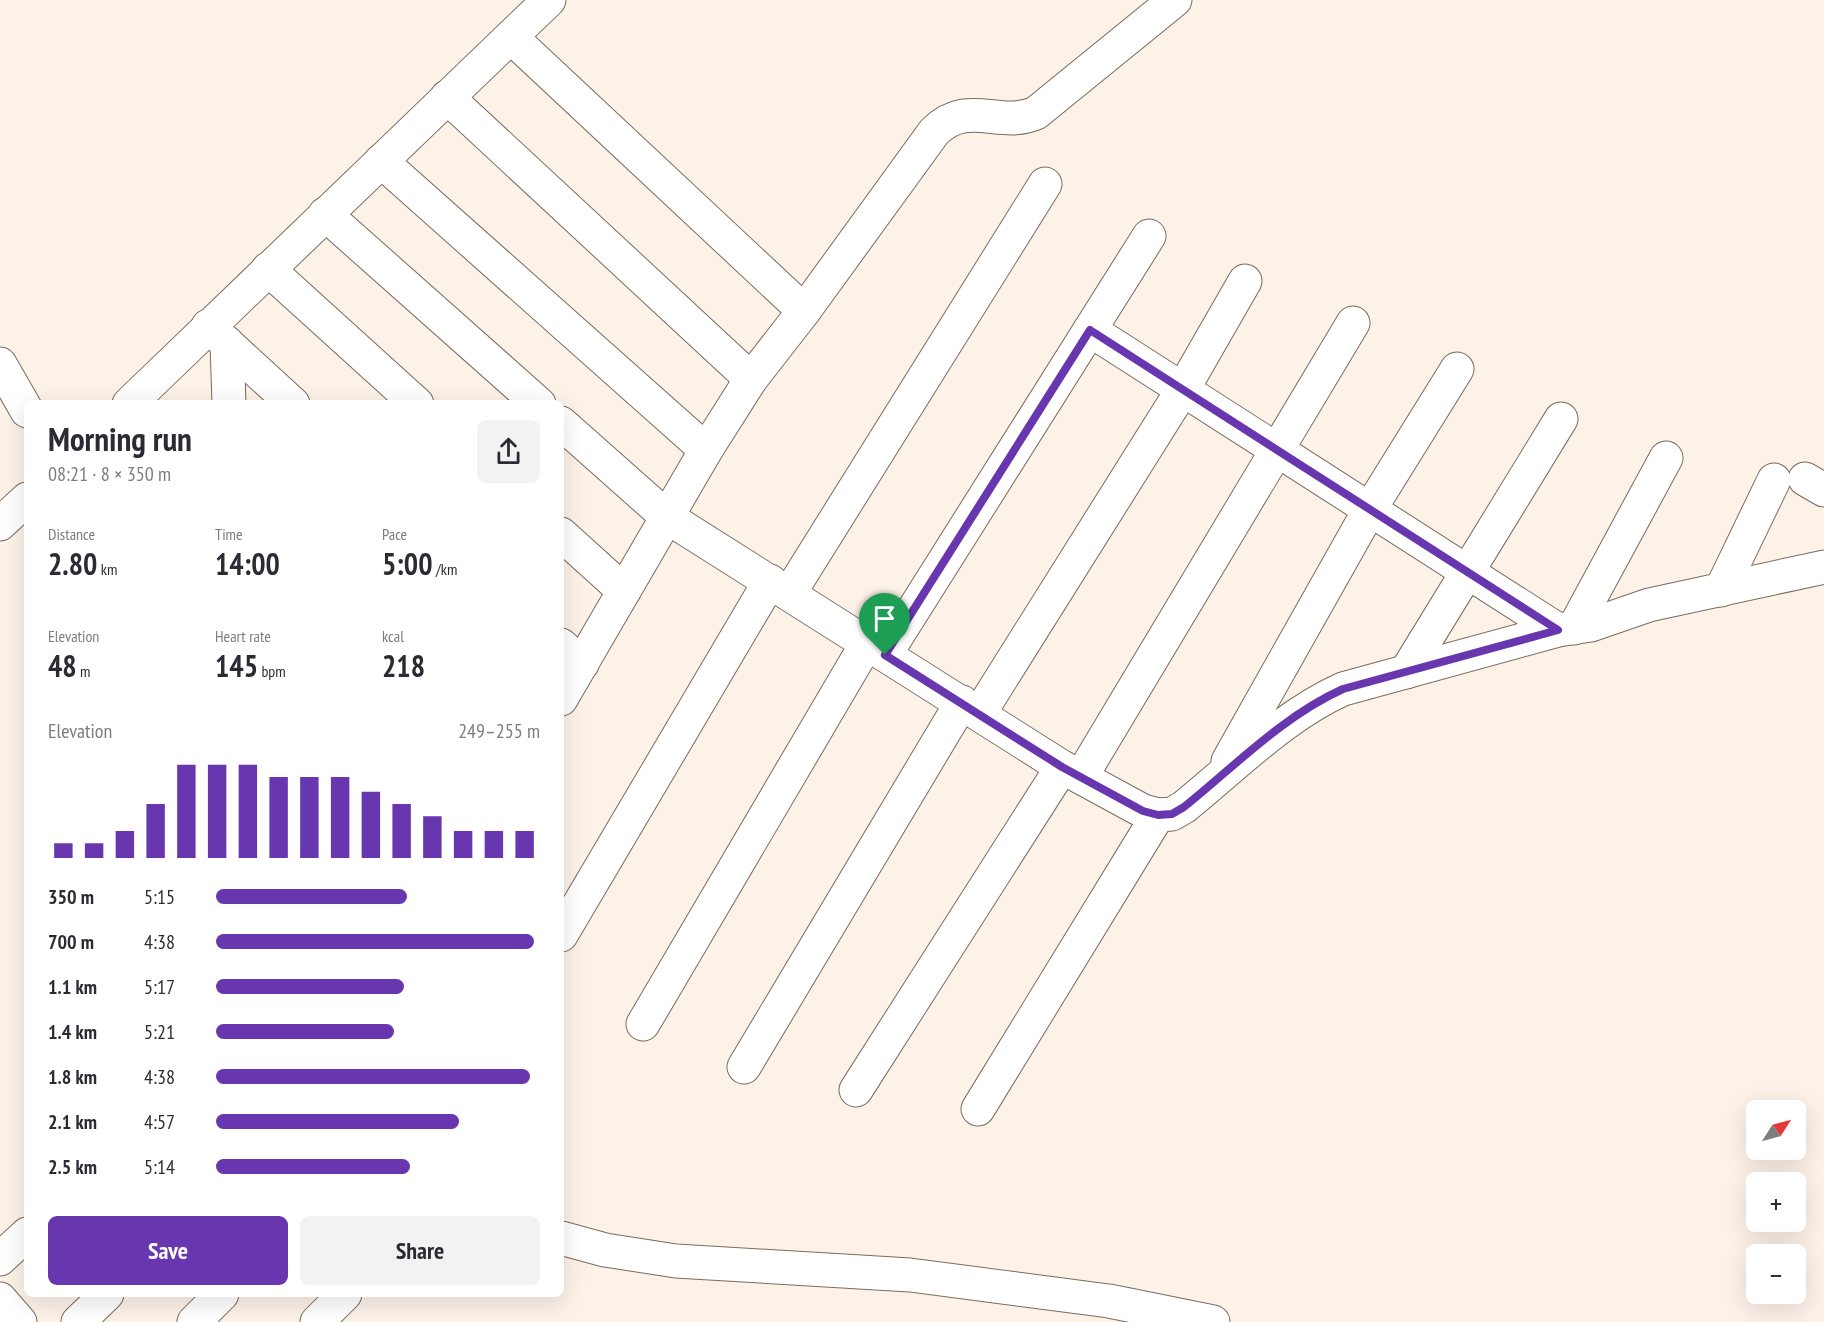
<!DOCTYPE html>
<html lang="en">
<head>
<meta charset="utf-8">
<style>
	:root { --surface:#fff; --page:#f2f2f3; --text:#2b2b33; --muted:#7c7c81; --accent:#6837af }
	body { margin:0; font-family:"PT Sans Narrow",sans-serif; background:var(--page); color:var(--text); height:100vh; display:flex; flex-direction:column; font-size:22px; white-space:nowrap }
	* { box-sizing:border-box; margin:0 }
	p { font-size:20px; color:var(--muted) }
	.icon { flex:none; width:33px; height:33px; fill:none; stroke:currentColor; stroke-width:2; stroke-linecap:round; stroke-linejoin:round }
	.map { position:relative; flex:1; overflow:hidden }
	.panel { position:absolute; left:24px; top:400px; width:540px; height:897px; display:flex; flex-direction:column; background:var(--surface); border-radius:9px; box-shadow:0 6px 24px #0002 }
	.panel>* { flex:none }
	.needle { width:39px; rotate:54deg }
	.fabs { position:absolute; left:1746px; top:1100px; display:grid; gap:12px }
	.fabs a { display:grid; place-items:center; width:60px; height:60px; border-radius:9px; background:var(--surface); box-shadow:0 6px 24px #0002; font-size:30px }
	.pin { position:absolute; display:grid; place-items:center; width:51px; height:51px; color:#fff; margin:-62px -26px; border-radius:50% 50% 50% 0; rotate:-45deg; box-shadow:0 0 6px #0007 }
	.pin .icon { rotate:45deg }
	.round { display:grid; place-items:center; flex:none; width:63px; height:63px; border-radius:9px; background:var(--page) }
	.headline { display:flex; align-items:center; justify-content:space-between; height:102px; padding:0 24px }
	h1 { font-size:33px; font-weight:800; line-height:45px }
	.figures { display:grid; grid-template-columns:repeat(3,1fr); gap:9px; height:102px; padding:6px 24px }
	.figures div { display:grid; align-content:center }
	.figures b { font-size:30px; font-weight:800 }
	.figures small { font-size:16px; font-weight:400 }
	.figures p { font-size:16px }
	.chart { height:168px; padding:12px 24px }
	.chart p { display:flex; justify-content:space-between }
	.chart svg { width:100%; height:108px; margin-top:6px; stroke:var(--accent); stroke-width:6 }
	.button { display:flex; gap:12px; margin-top:auto; padding:12px 24px }
	.button a { flex:1; height:69px; border-radius:9px; background:var(--accent); color:#fff; font-size:24px; font-weight:800; line-height:69px; text-align:center }
	.button a+a { background:var(--page); color:var(--text) }
	ul { padding:0 24px; list-style:none; font-size:20px }
	li { display:grid; grid-template-columns:96px 72px 1fr; align-items:center; height:45px }
	li i { height:15px; border-radius:8px; background:var(--accent) }
	.map>svg:first-child { display:block }
</style>
</head>
<body>
<div class="map">
<svg width="1824" height="1322" viewBox="0 0 1824 1322">
	<rect width="100%" height="100%" fill="#fdf2e8"/>
	<g fill="none" stroke-linecap="round" stroke-linejoin="round">
		<defs>
			<g id="minor">
				<polyline points="511,37 804,311"/>
				<polyline points="447,97 751,379"/>
				<polyline points="381,161 706,450"/>
				<polyline points="325,214 539,404"/>
				<polyline points="268,269 417,404"/>
				<polyline points="208,326 293,404"/>
				<polyline points="1090,330 1558,630"/>
				<polyline points="227,343 229,404"/>
				<polyline points="0,364 27,411"/>
				<polyline points="129,404 549,0"/>
				<path d="M561,423L667,517L1062,767L1143,811L1158,815L1172,814L1184,807C1235,766 1283,716 1343,689L1558,630L1591,625L1649,605L1824,567"/>
				<polyline points="1805,479 1824,490"/>
				<polyline points="0,524 27,499"/>
				<polyline points="561,534 624,591"/>
				<polyline points="1721,590 1774,480"/>
				<polyline points="789,594 1045,184"/>
				<polyline points="1574,628 1666,458"/>
				<polyline points="561,645 582,664"/>
				<polyline points="885,655 1149,236"/>
				<polyline points="1406,672 1561,419"/>
				<path d="M561,699L706,450L751,379L804,311L934,132C968,98 1000,129 1036,113L1175,0"/>
				<polyline points="979,714 1183,389 1245,281"/>
				<polyline points="1228,761 1370,509 1457,369"/>
				<polyline points="1081,777 1353,323"/>
				<polyline points="561,935 770,581"/>
				<polyline points="643,1024 867,643"/>
				<polyline points="744,1067 962,702"/>
				<polyline points="856,1090 1062,767"/>
				<polyline points="978,1109 1158,815"/>
				<polyline points="561,1238 605,1250 676,1261 910,1275 1109,1301 1213,1322"/>
				<polyline points="0,1259 27,1234"/>
				<polyline points="0,1299 20,1322"/>
				<polyline points="78,1322 107,1294"/>
				<polyline points="194,1322 222,1294"/>
				<polyline points="317,1322 345,1294"/>
			</g>
		</defs>
		<!-- minor casing -->
		<use href="#minor" stroke="#7a6b5c" stroke-width="35"/>
		<!-- minor -->
		<use href="#minor" stroke="#fff" stroke-width="33"/>
	</g>
	<g fill="none" stroke-linecap="round" stroke-linejoin="round">
		<defs>
			<path id="route" d="M1090,330L1558,630L1343,689C1283,716 1235,766 1184,807L1172,814L1158,815L1143,811L1062,767L885,655Z"/>
		</defs>
		<!-- route casing -->
		<use href="#route" stroke="#fff" stroke-width="12"/>
		<!-- route -->
		<use href="#route" stroke="#6837af" stroke-width="8"/>
	</g>
</svg>
<div class="fabs">
<a><svg class="needle" viewBox="-14 -14 28 28"><path d="M0-13l5 13h-10z" fill="#e53935"/><path d="M0 13l5-13h-10z" fill="#7c7c81"/></svg></a>
<a>+</a>
<a>−</a>
</div>
<div class="pin" style="left:885px;top:655px;background:#1e9e55"><svg class="icon" aria-label="arrive" viewBox="0 0 24 24"><path d="M6 21V4h12l-3 4 3 4H6"/></svg></div>
<section class="panel">
<div class="headline"><div><h1>Morning run</h1><p>08:21 · 8 × 350 m</p></div><a class="round"><svg class="icon" aria-label="share" viewBox="0 0 24 24"><path d="M12 15V3M7 8l5-5 5 5M5 13v7h14v-7"/></svg></a></div>
<div class="figures">
<div><p>Distance</p><b>2.80<small> km</small></b></div>
<div><p>Time</p><b>14:00</b></div>
<div><p>Pace</p><b>5:00<small> /km</small></b></div>
</div>
<div class="figures">
<div><p>Elevation</p><b>48<small> m</small></b></div>
<div><p>Heart rate</p><b>145<small> bpm</small></b></div>
<div><p>kcal</p><b>218</b></div>
</div>
<div class="chart"><p><span>Elevation</span>249–255 m</p>
<svg viewBox="0 0 160 44" preserveAspectRatio="none"><path d="M5 44V38M15 44V38M25 44V33M35 44V22M45 44V6M55 44V6M65 44V6M75 44V11M85 44V11M95 44V11M105 44V17M115 44V22M125 44V27M135 44V33M145 44V33M155 44V33"/></svg>
</div>
<ul>
<li><b>350 m</b>5:15<i style="width:59%"></i></li>
<li><b>700 m</b>4:38<i style="width:98%"></i></li>
<li><b>1.1 km</b>5:17<i style="width:58%"></i></li>
<li><b>1.4 km</b>5:21<i style="width:55%"></i></li>
<li><b>1.8 km</b>4:38<i style="width:97%"></i></li>
<li><b>2.1 km</b>4:57<i style="width:75%"></i></li>
<li><b>2.5 km</b>5:14<i style="width:60%"></i></li>
</ul>
<div class="button"><a>Save</a><a>Share</a></div>
</section>
</div>
</body>
</html>
